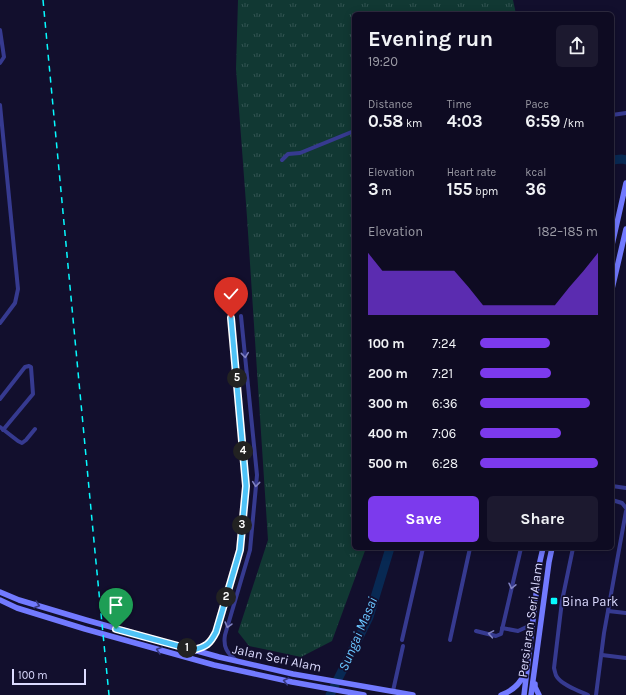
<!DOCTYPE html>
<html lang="en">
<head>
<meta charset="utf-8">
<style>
	:root { --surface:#0e0b22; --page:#1c192f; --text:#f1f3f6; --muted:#9b9ba5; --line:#2e2b40; --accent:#7c3aed }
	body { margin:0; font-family:Karla,sans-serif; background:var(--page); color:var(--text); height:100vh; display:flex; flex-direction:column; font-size:15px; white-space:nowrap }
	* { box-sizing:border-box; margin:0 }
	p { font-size:13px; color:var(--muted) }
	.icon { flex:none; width:22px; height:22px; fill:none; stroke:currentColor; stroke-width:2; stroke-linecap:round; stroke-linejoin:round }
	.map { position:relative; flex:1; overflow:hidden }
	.details { position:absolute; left:352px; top:12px; width:262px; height:538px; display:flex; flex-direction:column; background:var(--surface); border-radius:6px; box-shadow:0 2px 10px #0003,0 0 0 1px var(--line) }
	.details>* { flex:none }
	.scale { position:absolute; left:12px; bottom:10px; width:74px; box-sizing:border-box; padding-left:4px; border:2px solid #dcdbff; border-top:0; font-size:11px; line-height:14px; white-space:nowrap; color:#dcdbff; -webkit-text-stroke:3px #120f2d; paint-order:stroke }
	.pin { position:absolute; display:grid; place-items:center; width:34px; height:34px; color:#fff; margin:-41px -17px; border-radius:50% 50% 50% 0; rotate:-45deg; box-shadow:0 0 4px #0007 }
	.pin .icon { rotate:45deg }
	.km { position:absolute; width:20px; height:20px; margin:-10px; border-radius:50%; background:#222; color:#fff; font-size:11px; line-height:20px; text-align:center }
	.round { display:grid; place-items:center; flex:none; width:42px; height:42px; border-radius:6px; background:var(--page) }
	.headline { display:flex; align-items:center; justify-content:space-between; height:68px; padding:0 16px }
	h1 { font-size:22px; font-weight:700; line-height:30px }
	.figures { display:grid; grid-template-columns:repeat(3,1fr); gap:6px; height:68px; padding:4px 16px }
	.figures div { display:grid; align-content:center }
	.figures b { font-size:17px; font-weight:700 }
	.figures small { font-size:11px; font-weight:400 }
	.figures p { font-size:11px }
	.chart { height:112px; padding:8px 16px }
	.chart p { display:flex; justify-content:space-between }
	.chart svg { width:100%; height:72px; margin-top:4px; fill:var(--accent); opacity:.7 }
	.action { display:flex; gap:8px; margin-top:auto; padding:8px 16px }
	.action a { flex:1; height:46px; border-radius:6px; background:var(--accent); color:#fff; font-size:16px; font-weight:700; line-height:46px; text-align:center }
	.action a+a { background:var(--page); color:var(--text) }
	ul { padding:0 16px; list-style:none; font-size:13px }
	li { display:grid; grid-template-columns:64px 48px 1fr; align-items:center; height:30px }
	li i { height:10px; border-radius:5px; background:var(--accent) }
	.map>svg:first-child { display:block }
</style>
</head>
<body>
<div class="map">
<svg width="626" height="695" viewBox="0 0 626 695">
	<defs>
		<pattern id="grass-tufts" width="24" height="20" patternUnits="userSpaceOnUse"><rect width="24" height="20" fill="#113833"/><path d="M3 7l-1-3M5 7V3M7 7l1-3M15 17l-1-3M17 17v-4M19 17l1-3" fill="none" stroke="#335452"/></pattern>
	</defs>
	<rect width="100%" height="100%" fill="#120f2d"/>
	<!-- grass -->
	<polygon fill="url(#grass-tufts)" points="238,0 513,0 516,14 354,14 354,548 366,548 332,641 301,657 249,646 238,632 268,540 247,217 236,69"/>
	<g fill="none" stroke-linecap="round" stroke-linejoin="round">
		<!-- river -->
		<g stroke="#082953" stroke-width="9">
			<polyline points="612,160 622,159 626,160"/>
			<polyline points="330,695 369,617 390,548"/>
		</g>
		<!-- street -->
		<g stroke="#363a90" stroke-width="4">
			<polyline points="0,30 4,57 0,63"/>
			<polyline points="0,105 18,289 15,303 0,323"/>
			<polyline points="612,115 626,113"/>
			<polyline points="282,160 288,154 300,153 354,131"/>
			<polyline points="0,399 25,367 29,366 31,367 33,394 3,430"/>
			<polyline points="0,427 18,441 22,443 26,440 35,429"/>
			<polyline points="612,486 626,488"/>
			<polyline points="612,500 622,503 626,508"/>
			<path d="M573,548L562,601L554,668C555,671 555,675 557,677C562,685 579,691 588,695"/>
			<polyline points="608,611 626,613"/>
			<polyline points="502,628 518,631 533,624"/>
			<polyline points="476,631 496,636 501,634 521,548"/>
			<polyline points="402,640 423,548"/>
			<polyline points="450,640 470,548"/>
			<path d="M195,649C207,647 211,642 216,632L240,550L246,486L231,317"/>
			<polyline points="602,655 626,658"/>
			<path d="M236,660C227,653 223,647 225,635L250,550L257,475L241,316"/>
			<polyline points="393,691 403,646"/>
			<polyline points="596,695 604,633 626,511"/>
		</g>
		<!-- secondary -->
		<g stroke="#727aff" stroke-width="5.5">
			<polyline points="612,245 626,183"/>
			<polyline points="612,289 626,229"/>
			<polyline points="0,592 19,600 86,620 219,657 293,674 413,695"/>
			<polyline points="0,600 17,608 85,629 214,665 292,682 364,695"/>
			<polyline points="535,684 535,687 539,695"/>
			<path d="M501,695C513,691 520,684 525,673"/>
			<polyline points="524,695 540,561 543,548"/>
			<polyline points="531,695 549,562 552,548"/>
		</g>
		<!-- rail -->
		<polyline stroke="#07faff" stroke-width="1.5" stroke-dasharray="6 5" stroke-linecap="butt" points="43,0 95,552 109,695"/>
	</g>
	<!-- one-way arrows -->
	<defs><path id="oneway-chevron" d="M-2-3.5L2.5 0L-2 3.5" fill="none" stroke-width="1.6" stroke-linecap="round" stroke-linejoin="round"/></defs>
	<g stroke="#8182c2">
		<use href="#oneway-chevron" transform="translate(245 355) rotate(84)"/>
		<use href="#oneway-chevron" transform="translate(256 484) rotate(96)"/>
		<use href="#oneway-chevron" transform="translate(512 586) rotate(103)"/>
		<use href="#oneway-chevron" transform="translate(228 625) rotate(106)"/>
		<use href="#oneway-chevron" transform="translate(491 634) rotate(-170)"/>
	</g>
	<g stroke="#383a81">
		<use href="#oneway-chevron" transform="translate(37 605) rotate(17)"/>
		<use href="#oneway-chevron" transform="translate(159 650) rotate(-164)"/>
		<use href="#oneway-chevron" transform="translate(286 681) rotate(-168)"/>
	</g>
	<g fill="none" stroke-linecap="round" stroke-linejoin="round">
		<defs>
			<path id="route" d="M116,629L193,650C206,647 210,644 216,632L240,550L246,486L231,318"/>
		</defs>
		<!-- route casing -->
		<use href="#route" stroke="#fff" stroke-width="8"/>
		<!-- route -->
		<use href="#route" stroke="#4fc3f7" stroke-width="5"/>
	</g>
	<!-- markers -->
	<rect fill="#07faff" stroke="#120f2d" stroke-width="1.5" x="550" y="597" width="8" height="8" rx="2"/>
	<g text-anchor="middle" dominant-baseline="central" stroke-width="3.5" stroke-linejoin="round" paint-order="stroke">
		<!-- poi labels -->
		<g font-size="13" fill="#dcdbff" stroke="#120f2d" text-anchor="start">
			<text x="562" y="601">Bina Park</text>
		</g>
		<!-- street labels -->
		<g font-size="13" fill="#dcdbff" stroke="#120f2d">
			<text transform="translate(530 620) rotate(-82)">Persiaran Seri Alam</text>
			<text transform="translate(277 658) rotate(12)">Jalan Seri Alam</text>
		</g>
		<!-- water labels -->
		<g font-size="14" font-style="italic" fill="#69c5ff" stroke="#120f2d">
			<text transform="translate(358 634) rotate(-67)">Sungai Masai</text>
		</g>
	</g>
</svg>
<div class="scale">100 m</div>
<div class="pin" style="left:116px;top:629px;background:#1e9e55"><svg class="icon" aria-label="arrive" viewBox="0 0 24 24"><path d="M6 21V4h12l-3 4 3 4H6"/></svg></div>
<div class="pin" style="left:231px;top:318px;background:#d93025"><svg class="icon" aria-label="check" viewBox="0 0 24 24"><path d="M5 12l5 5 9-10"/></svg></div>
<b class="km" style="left:187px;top:648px">1</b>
<b class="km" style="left:226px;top:597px">2</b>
<b class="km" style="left:242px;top:525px">3</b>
<b class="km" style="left:243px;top:451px">4</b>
<b class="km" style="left:237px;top:378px">5</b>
<section class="details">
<div class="headline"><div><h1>Evening run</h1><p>19:20</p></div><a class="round"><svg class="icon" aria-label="share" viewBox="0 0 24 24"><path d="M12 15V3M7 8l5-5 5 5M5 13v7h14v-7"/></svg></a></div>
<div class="figures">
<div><p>Distance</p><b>0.58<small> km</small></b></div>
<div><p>Time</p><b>4:03</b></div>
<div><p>Pace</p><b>6:59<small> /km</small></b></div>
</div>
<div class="figures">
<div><p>Elevation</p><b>3<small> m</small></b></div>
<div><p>Heart rate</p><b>155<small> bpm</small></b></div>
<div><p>kcal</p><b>36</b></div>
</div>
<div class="chart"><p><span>Elevation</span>182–185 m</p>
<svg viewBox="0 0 160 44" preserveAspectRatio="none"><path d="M0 44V6L10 17L20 17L30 17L40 17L50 17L60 17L70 27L80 38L90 38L100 38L110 38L120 38L130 38L140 27L150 17L160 6V44z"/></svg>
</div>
<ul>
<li><b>100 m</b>7:24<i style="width:59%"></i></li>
<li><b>200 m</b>7:21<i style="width:60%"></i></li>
<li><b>300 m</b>6:36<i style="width:93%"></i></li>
<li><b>400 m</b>7:06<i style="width:69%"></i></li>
<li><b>500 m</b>6:28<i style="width:100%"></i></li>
</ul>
<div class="action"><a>Save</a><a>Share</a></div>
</section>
</div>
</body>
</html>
